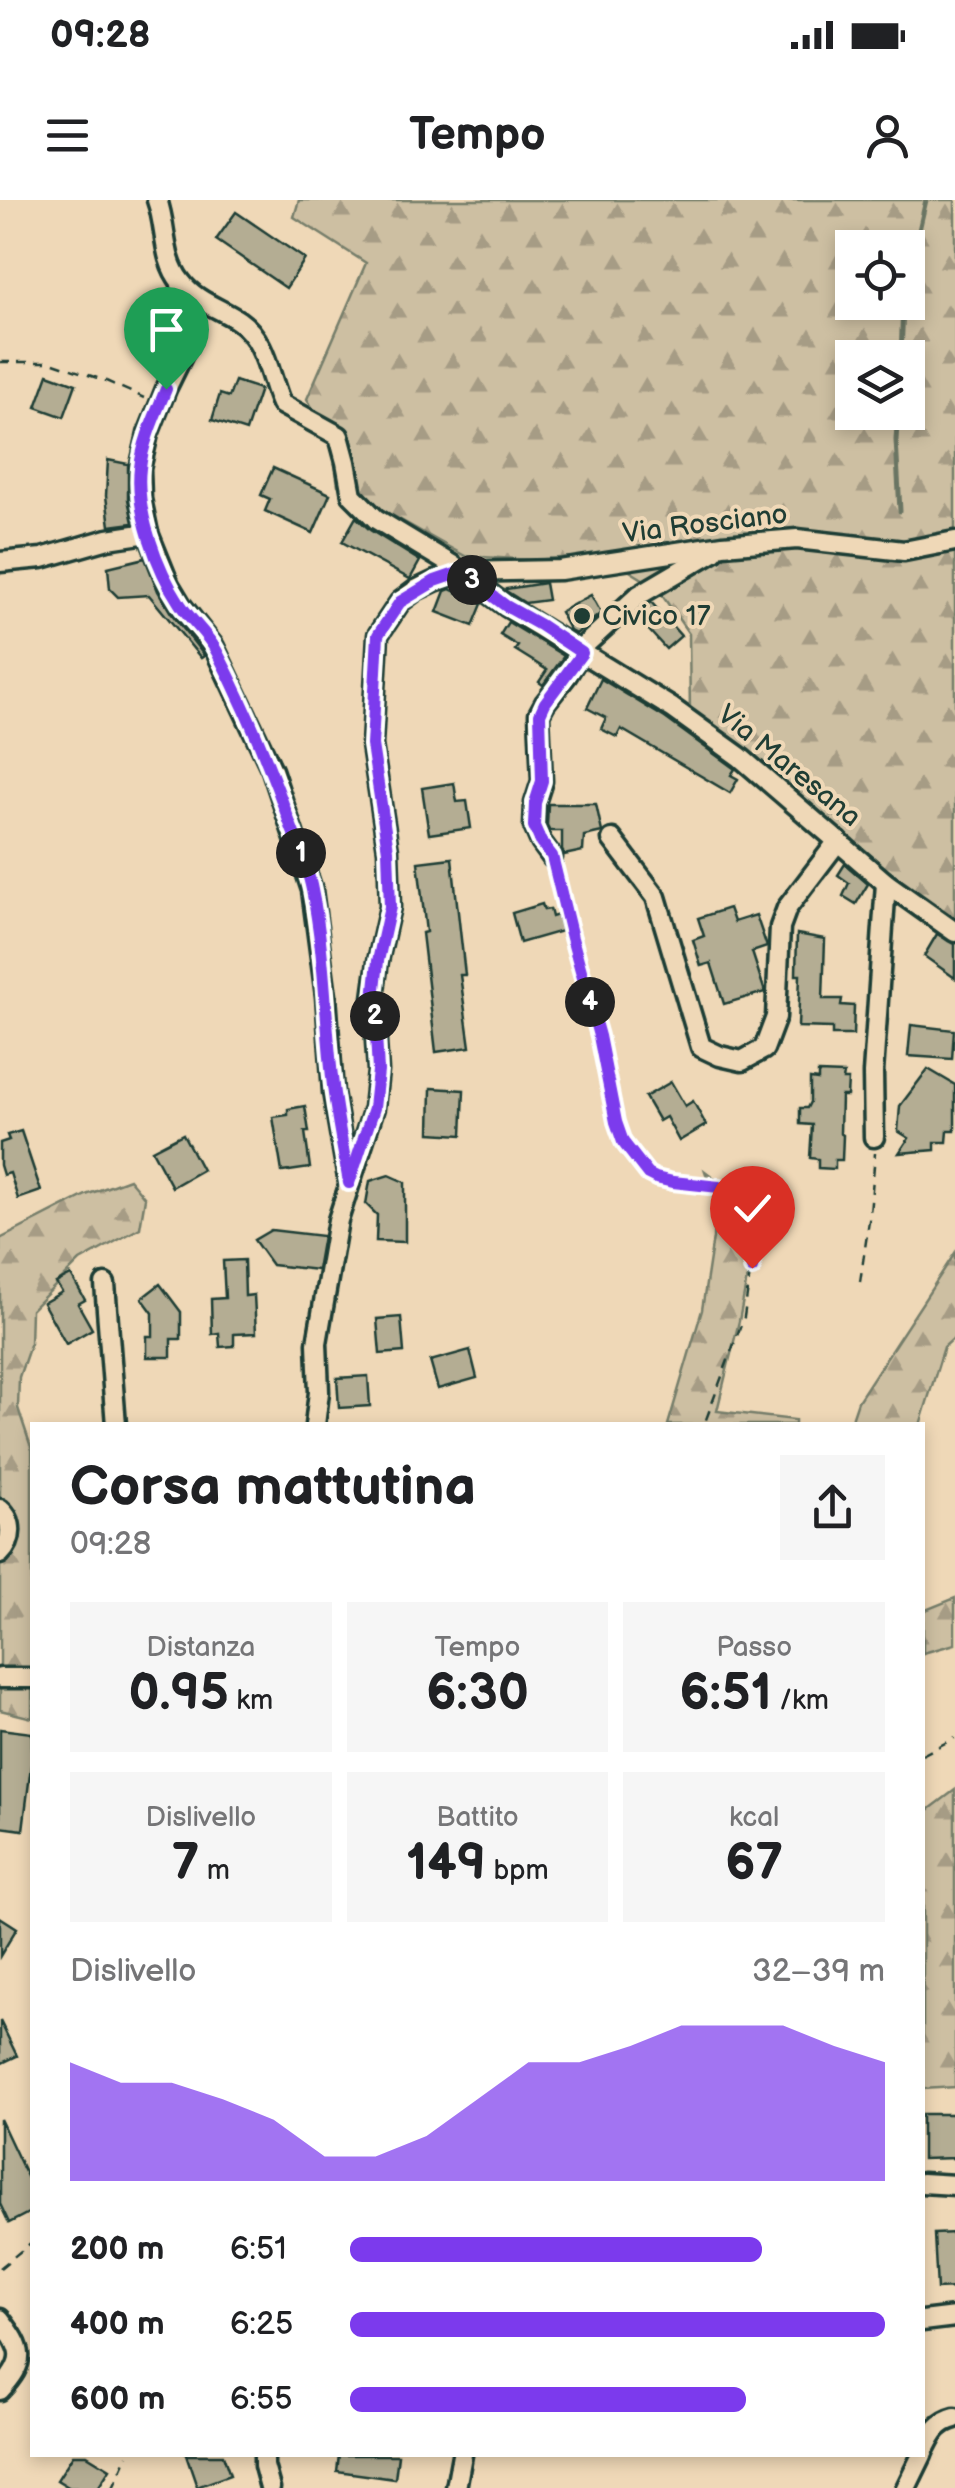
<!DOCTYPE html>
<html lang="it">
<head>
<meta charset="utf-8">
<style>
	:root { --surface:#fff; --page:#f6f6f6; --text:#202124; --muted:#757577; --accent:#7c3aed }
	body { margin:0; font-family:"Balsamiq Sans",sans-serif; background:var(--page); color:var(--text); height:100vh; display:flex; flex-direction:column; font-size:38px; white-space:nowrap }
	* { box-sizing:border-box; margin:0 }
	p { font-size:32px; color:var(--muted) }
	.icon { flex:none; width:55px; height:55px; fill:none; stroke:currentColor; stroke-width:2; stroke-linecap:round; stroke-linejoin:round }
	.map { position:relative; flex:1; overflow:hidden }
	.details { position:absolute; left:30px; top:1222px; width:895px; height:1035px; display:flex; flex-direction:column; background:var(--surface); border-radius:0px; box-shadow:0 5px 15px #0003 }
	.details>* { flex:none }
	.fabs { position:absolute; left:835px; top:30px; display:grid; gap:20px }
	.fabs a { display:grid; place-items:center; width:90px; height:90px; border-radius:0px; background:var(--surface); box-shadow:0 5px 15px #0003; font-size:50px }
	.pin { position:absolute; display:grid; place-items:center; width:85px; height:85px; color:#fff; margin:-102px -42px; border-radius:50% 50% 50% 0; rotate:-45deg; box-shadow:0 0 10px #0007 }
	.pin .icon { rotate:45deg }
	.km { position:absolute; width:50px; height:50px; margin:-25px; border-radius:50%; background:#222; color:#fff; font-size:28px; line-height:50px; text-align:center }
	.round { display:grid; place-items:center; flex:none; width:105px; height:105px; border-radius:0px; background:var(--page) }
	.overview { display:flex; align-items:center; justify-content:space-between; height:170px; padding:0 40px }
	h1 { font-size:55px; font-weight:700; line-height:75px }
	.figures { display:grid; grid-template-columns:repeat(3,1fr); gap:15px; height:170px; padding:10px 40px }
	.figures div { display:grid; align-content:center; border-radius:0px; background:var(--page); text-align:center }
	.figures b { font-size:50px; font-weight:700 }
	.figures small { font-size:28px; font-weight:400 }
	.figures p { font-size:28px }
	.chart { height:280px; padding:20px 40px }
	.chart p { display:flex; justify-content:space-between }
	.chart svg { width:100%; height:180px; margin-top:10px; fill:var(--accent); opacity:.7 }
	ul { padding:0 40px; list-style:none; font-size:32px }
	li { display:grid; grid-template-columns:160px 120px 1fr; align-items:center; height:75px }
	li i { height:25px; border-radius:12px; background:var(--accent) }
	.status { display:flex; justify-content:space-between; align-items:center; height:70px; padding:0 50px; background:var(--surface); direction:ltr }
	.status svg { height:28px; fill:currentColor }
	header { display:flex; justify-content:space-between; align-items:center; height:130px; padding:0 40px; background:var(--surface); font-size:45px; font-weight:700 }
	.map>svg:first-child { display:block }
</style>
</head>
<body>
<div class="status"><b>09:28</b><svg viewBox="0 0 49 12"><path d="M0 12V9h3v3zM5 12V6h3v6zM10 12V3h3v9zM15 12V0h3v12zM26 1h20v11H26zM47 4h2v5h-2z"/></svg></div>
<header><svg class="icon" aria-label="menu" viewBox="0 0 24 24"><path d="M4 6h16M4 12h16M4 18h16"/></svg>Tempo<svg class="icon" aria-label="person" viewBox="0 0 24 24"><circle cx="12" cy="8" r="4"/><path d="M4 21q1-7 8-7t8 7"/></svg></header>
<div class="map">
<svg width="955" height="2288" viewBox="0 0 955 2288">
	<defs>
		<pattern id="forest-firs" width="22" height="20" patternUnits="userSpaceOnUse" patternTransform="scale(2.5)"><rect width="22" height="20" fill="#cdbfa2"/><path d="M5 1l3.5 6h-7zM16 11l3.5 6h-7z" fill="#a69c85"/></pattern>
	</defs>
	<rect width="100%" height="100%" fill="#efd8b7"/>
	<filter id="ink" filterUnits="userSpaceOnUse"><feTurbulence type="fractalNoise" baseFrequency=".01" numOctaves="2"/><feDisplacementMap in="SourceGraphic" scale="20" xChannelSelector="R" yChannelSelector="G"/><feConvolveMatrix kernelMatrix="1 2 1 2 8 2 1 2 1" color-interpolation-filters="sRGB"/></filter>
	<g filter="url(#ink)">
		<!-- forest -->
		<g fill="url(#forest-firs)" stroke="#767e6b" stroke-width="2.5" fill-rule="evenodd">
			<path d="M299,0H955V720L935,709L751,559L690,515L689,434L657,388L604,355L532,360L465,356L338,285L331,238L307,199L366,63L294,17ZM852,48H908V102H852ZM852,158H908V212H852Z"/>
			<polygon points="705,971 747,1002 752,1052 739,1121 717,1211 795,1220 795,1225 668,1225 702,1110 713,1038 714,997"/>
			<polygon points="129,979 145,998 140,1028 80,1061 31,1110 30,1145 19,1177 18,1208 32,1250 32,1518 0,1510 0,1039 86,995"/>
			<polygon points="955,1053 955,1137 944,1147 920,1225 850,1225 858,1201"/>
			<polygon points="955,1398 955,1444 923,1453 923,1411"/>
			<polygon points="955,1590 955,1887 923,1889 923,1614"/>
		</g>
		<g fill="none" stroke-linecap="round" stroke-linejoin="round">
			<!-- stream -->
			<g stroke="#6b7563" stroke-width="5">
				<polyline points="908,78 926,0"/>
				<polyline points="901,158 903,102"/>
				<polyline points="898,212 896,240 900,311"/>
			</g>
		</g>
		<!-- building -->
		<g fill="#b4ad93" stroke="#1f3d34" stroke-width="2.5">
			<polygon points="236,12 305,59 286,88 216,40"/>
			<polygon points="48,174 76,184 64,217 36,207"/>
			<polygon points="235,181 260,189 246,231 212,220 220,194 229,197"/>
			<polygon points="108,260 128,264 128,299 133,323 110,326 106,296"/>
			<polygon points="273,268 330,294 313,333 265,311 270,299 261,295"/>
			<polygon points="356,317 370,330 420,361 410,379 342,342"/>
			<polygon points="145,358 158,391 171,413 203,454 204,456 201,458 149,395 118,397 110,389 108,367"/>
			<polygon points="545,383 548,400 525,403 506,391 506,389"/>
			<polygon points="450,389 482,404 473,426 437,412 445,391"/>
			<polygon points="591,395 601,413 576,434 570,431 560,412"/>
			<polygon points="651,402 681,436 666,449 635,415"/>
			<polygon points="508,422 564,456 543,485 539,482 547,470 515,450 518,446 500,435"/>
			<polygon points="601,479 665,518 735,569 731,575 738,579 730,593 621,529 617,537 601,529 606,518 587,508"/>
			<polygon points="454,583 457,602 467,601 471,628 429,634 422,588"/>
			<polygon points="548,604 596,604 602,632 584,636 583,651 564,655 562,649 562,631 550,631 547,625"/>
			<polygon points="452,658 465,775 460,775 470,847 436,852 422,733 426,732 418,662"/>
			<polygon points="845,664 868,684 856,704 843,696 849,683 838,675"/>
			<polygon points="542,704 544,710 550,709 552,717 558,715 562,731 520,743 512,713"/>
			<polygon points="729,708 734,722 756,715 767,747 752,752 765,792 724,804 711,763 701,766 693,740 704,736 698,718"/>
			<polygon points="797,734 825,739 823,799 842,799 841,805 854,806 853,835 832,835 832,828 798,827 800,775 796,775"/>
			<polygon points="937,734 955,744 955,778 924,756"/>
			<polygon points="911,825 954,830 952,859 908,856"/>
			<polygon points="928,869 955,885 955,931 948,931 947,942 935,942 935,950 899,953 909,938 898,931 900,906"/>
			<polygon points="818,873 844,874 843,880 848,880 847,896 841,896 840,933 843,935 842,960 835,960 835,969 818,968 818,959 810,958 812,925 800,924 800,908 807,908 810,902 810,879 818,880"/>
			<polygon points="671,882 685,906 693,901 706,925 679,941 666,917 659,921 645,897"/>
			<polygon points="431,888 464,890 462,935 430,933"/>
			<polygon points="305,906 309,932 305,932 310,968 282,972 273,917 288,915 288,909"/>
			<polygon points="21,931 41,991 18,999 10,973 3,975 0,965 0,943 9,940 7,935"/>
			<polygon points="183,934 202,970 172,987 152,950"/>
			<polygon points="389,975 405,982 405,1042 376,1041 377,1015 366,1004 370,981"/>
			<polygon points="271,1030 323,1036 317,1070 272,1065 254,1040"/>
			<polygon points="244,1060 245,1096 254,1095 256,1133 234,1134 234,1146 220,1147 219,1133 212,1134 211,1099 225,1098 223,1061"/>
			<polygon points="71,1075 85,1100 78,1104 92,1129 66,1144 43,1103 62,1092 56,1083"/>
			<polygon points="160,1084 181,1112 181,1139 171,1139 171,1157 147,1157 147,1136 153,1136 153,1113 142,1098"/>
			<polygon points="401,1117 404,1152 380,1154 377,1119"/>
			<polygon points="470,1150 477,1178 438,1189 430,1161"/>
			<polygon points="368,1176 370,1206 339,1208 337,1178"/>
			<polygon points="0,1529 32,1533 32,1558 23,1630 0,1627"/>
			<polygon points="0,1717 17,1728 0,1756"/>
			<polygon points="0,1821 17,1856 0,1864"/>
			<polygon points="922,1914 955,1914 955,1958 922,1959"/>
			<polygon points="0,1919 32,1987 32,2011 9,2023 0,2004"/>
			<polygon points="955,2033 955,2088 937,2089 934,2034"/>
			<polygon points="73,2255 87,2255 110,2269 98,2288 70,2288 57,2280"/>
			<polygon points="186,2255 223,2255 230,2275 197,2287"/>
			<polygon points="339,2255 398,2255 395,2279 337,2271"/>
		</g>
		<g fill="none" stroke-linecap="round" stroke-linejoin="round">
			<defs>
				<g id="minor">
					<path d="M157,0C167,27 162,59 181,82C196,102 220,108 239,121C266,140 269,176 281,204L339,236L346,262L352,295L376,319L452,365L506,406L672,508L740,557L886,683L955,732"/>
					<polyline points="181,83 186,148 166,189 148,234 140,269 141,299 148,333 169,385 181,405 214,447 272,570 312,690 326,796 333,892 348,978"/>
					<polyline points="0,362 42,358 108,339 148,333"/>
					<polyline points="612,639 656,697 701,847 720,856 742,861 764,849 776,817 780,727 787,708 838,641"/>
					<polyline points="552,657 541,642 534,626 535,603 542,581 539,514 545,503 567,475 586,444 639,395 714,351"/>
					<polyline points="874,937 873,873 886,683"/>
					<polyline points="105,1084 116,1225"/>
					<polyline points="315,1225 319,1192 317,1143 338,1020 374,908 378,871 373,798 378,761 390,707 388,650 372,545 378,435 400,402 416,390 435,381 461,372 560,370 723,345 797,339 904,351 955,341"/>
					<path d="M0,1309C14,1321 13,1341 0,1354"/>
					<polyline points="0,1478 32,1478"/>
					<polyline points="922,1983 955,1985"/>
					<path d="M0,2119C24,2150 27,2161 0,2190"/>
					<polyline points="922,2121 955,2117"/>
					<path d="M922,2254C931,2237 935,2223 955,2218"/>
					<polyline points="264,2255 264,2266 270,2288"/>
					<polyline points="456,2288 462,2255"/>
					<polyline points="906,2288 922,2255"/>
				</g>
			</defs>
			<!-- minor casing -->
			<use href="#minor" stroke="#1f3d34" stroke-width="25"/>
			<!-- path -->
			<g stroke="#1f3d34" stroke-width="2.5" stroke-dasharray="10 8" stroke-linecap="butt">
				<polyline points="0,162 51,162 106,181 144,198"/>
				<polyline points="557,676 572,738 599,836 616,922 623,942 648,973 656,978 673,982 719,987 756,995 759,1006 744,1117 704,1225"/>
				<polyline points="860,1082 870,1014 875,953"/>
				<polyline points="922,1555 955,1538"/>
				<polyline points="0,2068 32,2042"/>
				<polyline points="113,2288 128,2255"/>
			</g>
			<!-- minor -->
			<use href="#minor" stroke="#efd8b7" stroke-width="18"/>
		</g>
	</g>
	<g fill="none" stroke-linecap="round" stroke-linejoin="round" filter="url(#ink)">
		<defs>
			<path id="route" d="M166,189C156,214 143,240 140,268C135,310 157,369 180,404C191,421 208,434 217,452C246,508 270,566 291,626C299,647 308,669 312,690C326,757 325,826 334,894C338,924 344,953 349,983L374,908L378,871L374,798L378,761L390,707L388,650L372,545L378,435L400,402L435,381L461,372L506,406L540,425L582,453L545,503L540,514L542,581L535,603L534,626L541,642L552,656L572,738L599,836L616,922L623,942L648,974L656,978L673,982L719,987L756,995L760,1006L752,1068"/>
		</defs>
		<!-- route casing -->
		<use href="#route" stroke="#fff" stroke-width="20"/>
		<!-- route -->
		<use href="#route" stroke="#7c3aed" stroke-width="12"/>
	</g>
	<!-- markers -->
	<circle fill="#1f3d34" stroke="#efd8b7" stroke-width="4" cx="582" cy="416" r="10"/>
	<g text-anchor="middle" dominant-baseline="central" stroke-width="8" stroke-linejoin="round" paint-order="stroke">
		<!-- street labels -->
		<g font-size="28" fill="#1f3d34" stroke="#efd8b7">
			<text transform="translate(705 324) rotate(-7)">Via Rosciano</text>
			<text transform="translate(789 566) rotate(39)">Via Maresana</text>
		</g>
		<!-- poi labels -->
		<g font-size="28" fill="#1f3d34" stroke="#efd8b7" text-anchor="start">
			<text x="602" y="416">Civico 17</text>
		</g>
	</g>
</svg>
<div class="fabs">
<a><svg class="icon" aria-label="locate" viewBox="0 0 24 24"><circle cx="12" cy="12" r="6"/><path d="M12 2v4M12 18v4M2 12h4M18 12h4"/></svg></a>
<a><svg class="icon" aria-label="layers" viewBox="0 0 24 24"><path d="M12 4l9 5-9 5-9-5zM3 14l9 5 9-5"/></svg></a>
</div>
<div class="pin" style="left:166px;top:189px;background:#1e9e55"><svg class="icon" aria-label="arrive" viewBox="0 0 24 24"><path d="M6 21V4h12l-3 4 3 4H6"/></svg></div>
<div class="pin" style="left:752px;top:1068px;background:#d93025"><svg class="icon" aria-label="check" viewBox="0 0 24 24"><path d="M5 12l5 5 9-10"/></svg></div>
<b class="km" style="left:301px;top:653px">1</b>
<b class="km" style="left:375px;top:816px">2</b>
<b class="km" style="left:472px;top:380px">3</b>
<b class="km" style="left:590px;top:802px">4</b>
<section class="details">
<div class="overview"><div><h1>Corsa mattutina</h1><p>09:28</p></div><a class="round"><svg class="icon" aria-label="share" viewBox="0 0 24 24"><path d="M12 15V3M7 8l5-5 5 5M5 13v7h14v-7"/></svg></a></div>
<div class="figures">
<div><p>Distanza</p><b>0.95<small> km</small></b></div>
<div><p>Tempo</p><b>6:30</b></div>
<div><p>Passo</p><b>6:51<small> /km</small></b></div>
</div>
<div class="figures">
<div><p>Dislivello</p><b>7<small> m</small></b></div>
<div><p>Battito</p><b>149<small> bpm</small></b></div>
<div><p>kcal</p><b>67</b></div>
</div>
<div class="chart"><p><span>Dislivello</span>32–39 m</p>
<svg viewBox="0 0 160 44" preserveAspectRatio="none"><path d="M0 44V15L10 20L20 20L30 24L40 29L50 38L60 38L70 33L80 24L90 15L100 15L110 11L120 6L130 6L140 6L150 11L160 15V44z"/></svg>
</div>
<ul>
<li><b>200 m</b>6:51<i style="width:77%"></i></li>
<li><b>400 m</b>6:25<i style="width:100%"></i></li>
<li><b>600 m</b>6:55<i style="width:74%"></i></li>
</ul>
</section>
</div>
</body>
</html>
